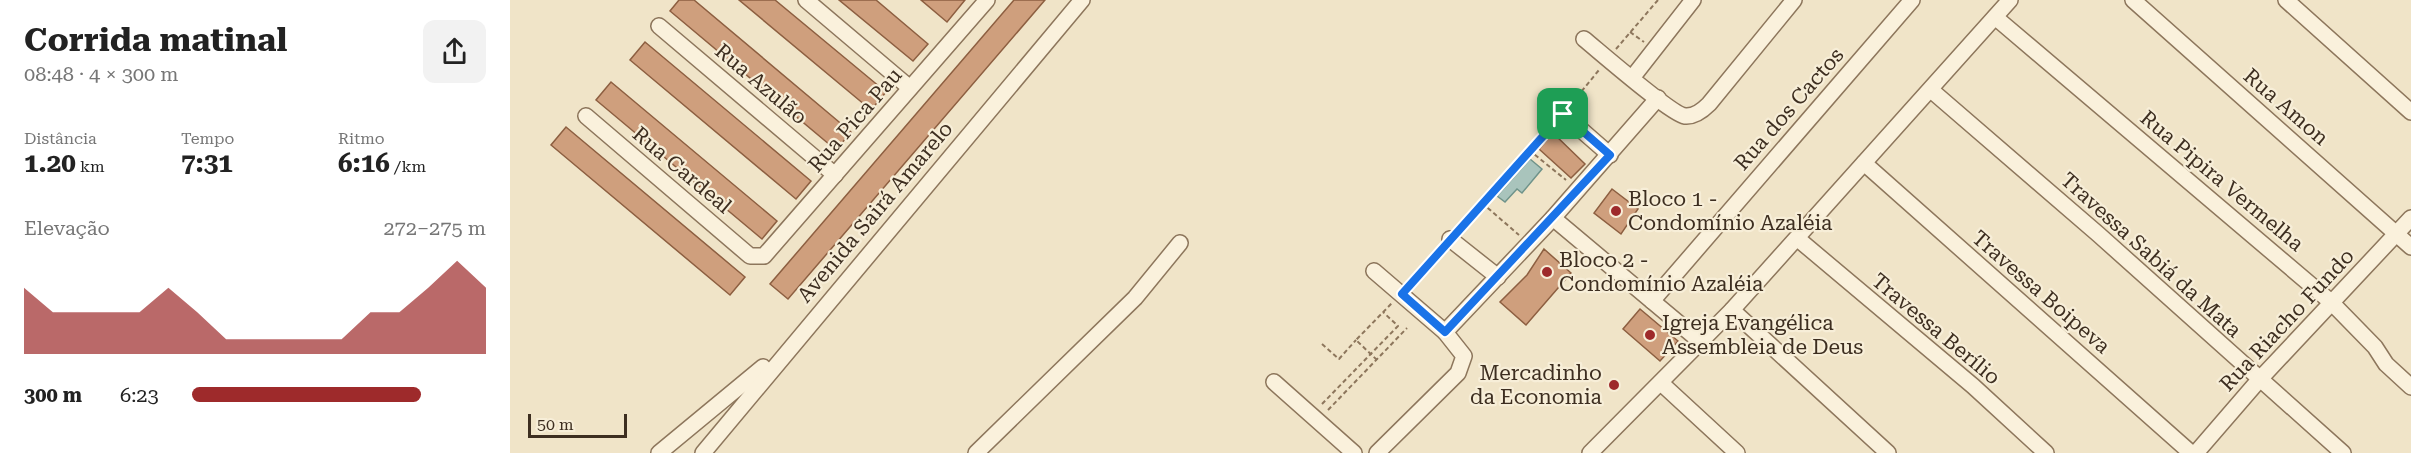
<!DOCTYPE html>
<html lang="pt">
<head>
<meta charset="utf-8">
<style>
	:root { --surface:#fff; --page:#f2f2f2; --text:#222; --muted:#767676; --accent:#9e2a2b }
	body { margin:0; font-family:"Roboto Serif",serif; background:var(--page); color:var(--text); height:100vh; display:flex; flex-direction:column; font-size:22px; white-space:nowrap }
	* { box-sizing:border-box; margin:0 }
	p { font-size:20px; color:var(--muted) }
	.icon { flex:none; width:33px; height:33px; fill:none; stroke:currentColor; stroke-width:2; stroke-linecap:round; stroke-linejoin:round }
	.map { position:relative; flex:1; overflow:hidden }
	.side { display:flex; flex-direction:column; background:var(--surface); width:510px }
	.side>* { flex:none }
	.scale { position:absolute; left:18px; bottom:15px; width:99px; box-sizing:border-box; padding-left:6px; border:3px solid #3d2e20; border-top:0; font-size:16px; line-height:21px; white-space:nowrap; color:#3d2e20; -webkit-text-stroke:4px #f7eed8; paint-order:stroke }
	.pin { position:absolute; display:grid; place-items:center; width:51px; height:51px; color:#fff; margin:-26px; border-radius:12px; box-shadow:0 3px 9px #0006 }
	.round { display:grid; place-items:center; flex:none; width:63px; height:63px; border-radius:12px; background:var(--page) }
	.head { display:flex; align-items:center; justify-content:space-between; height:102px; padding:0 24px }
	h1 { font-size:33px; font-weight:700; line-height:45px }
	.metrics { display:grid; grid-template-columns:repeat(3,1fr); gap:9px; height:102px; padding:6px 24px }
	.metrics div { display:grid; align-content:center }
	.metrics b { font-size:26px; font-weight:700 }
	.metrics small { font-size:16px; font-weight:400 }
	.metrics p { font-size:16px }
	.chart { height:168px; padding:12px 24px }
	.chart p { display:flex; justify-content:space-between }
	.chart svg { width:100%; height:108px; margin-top:6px; fill:var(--accent); opacity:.7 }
	ul { padding:0 24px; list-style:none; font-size:20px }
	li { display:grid; grid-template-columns:96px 72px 1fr; align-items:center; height:45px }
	li i { height:15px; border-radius:8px; background:var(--accent) }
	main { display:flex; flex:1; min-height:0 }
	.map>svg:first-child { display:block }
</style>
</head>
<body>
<main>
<section class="side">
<div class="head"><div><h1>Corrida matinal</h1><p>08:48 · 4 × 300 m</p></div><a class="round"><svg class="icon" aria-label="share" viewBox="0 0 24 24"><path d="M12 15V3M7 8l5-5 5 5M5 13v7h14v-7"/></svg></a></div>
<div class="metrics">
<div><p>Distância</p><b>1.20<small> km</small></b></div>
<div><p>Tempo</p><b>7:31</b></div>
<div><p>Ritmo</p><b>6:16<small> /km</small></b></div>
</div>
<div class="chart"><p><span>Elevação</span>272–275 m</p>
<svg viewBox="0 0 160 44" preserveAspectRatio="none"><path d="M0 44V17L10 27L20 27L30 27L40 27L50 17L60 27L70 38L80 38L90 38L100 38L110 38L120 27L130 27L140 17L150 6L160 17V44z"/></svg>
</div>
<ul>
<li><b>300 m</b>6:23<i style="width:78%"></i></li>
</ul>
</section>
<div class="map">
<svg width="1901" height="453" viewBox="0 0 1901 453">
	<rect width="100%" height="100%" fill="#f0e4c8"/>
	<!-- water -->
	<polygon fill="#a9c4bc" stroke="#6f938a" stroke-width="1.5" points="1020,159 1032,169 1012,193 1007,189 995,202 987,196"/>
	<!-- building -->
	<g fill="#cf9f7d" stroke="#8d5f41" stroke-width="1.5">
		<polygon points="169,0 184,0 341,132 326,150 160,11"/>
		<polygon points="229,0 265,0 376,92 361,110"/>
		<polygon points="329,0 366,0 418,44 403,61"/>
		<polygon points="411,0 455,0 437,22"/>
		<polygon points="504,0 535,0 278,299 260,284"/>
		<polygon points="135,42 301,181 286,199 120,60"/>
		<polygon points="101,82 267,221 252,239 86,100"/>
		<polygon points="56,127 235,277 220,295 41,145"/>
		<polygon points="1043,133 1075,164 1061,178 1029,149"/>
		<polygon points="1102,189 1128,209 1111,234 1084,213"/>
		<polygon points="1034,249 1061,273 1016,325 990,302 1017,275"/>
		<polygon points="1130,309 1168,341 1150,361 1113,329"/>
	</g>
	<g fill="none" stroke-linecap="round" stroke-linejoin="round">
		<defs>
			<g id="minor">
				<polyline points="296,0 400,88"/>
				<polyline points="1623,0 1901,247"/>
				<polyline points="1776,0 1901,112"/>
				<polyline points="1485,17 1821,302 1865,347 1876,364 1901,387"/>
				<polyline points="149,26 325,175"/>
				<path d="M1074,39C1090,52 1161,114 1175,116C1185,117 1193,110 1199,104L1284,0"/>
				<polyline points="1122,78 1183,0"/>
				<polyline points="1421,90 1588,234 1833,453"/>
				<polyline points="1053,114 1100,155"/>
				<polyline points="76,116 240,256 254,256 477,0"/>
				<polyline points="1354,163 1681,453"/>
				<polyline points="1043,218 1191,342"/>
				<polyline points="940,239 988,277"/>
				<polyline points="1288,239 1463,386 1536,453"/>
				<polyline points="864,271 935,332 954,356 948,373 867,453"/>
				<polyline points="1142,301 1402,0"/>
				<polyline points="1222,310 1378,453"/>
				<polyline points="935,332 1043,218 1148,98"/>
				<polyline points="764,382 844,453"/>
				<polyline points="1151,383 1227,453"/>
				<polyline points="149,453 253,367"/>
				<polyline points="193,453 572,0"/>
				<polyline points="466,453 625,298 670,243"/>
				<polyline points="1080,453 1222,310 1500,0"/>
				<polyline points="1686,453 1749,380 1901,218"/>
			</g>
		</defs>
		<!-- minor casing -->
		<use href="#minor" stroke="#8d765c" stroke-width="18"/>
		<!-- path -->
		<g stroke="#8d765c" stroke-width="2" stroke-dasharray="4.5 3" stroke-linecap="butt">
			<polyline points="1120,32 1134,42"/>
			<polyline points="1106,49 1148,0"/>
			<polyline points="1062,103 1089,70"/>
			<polyline points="1019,150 1056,180"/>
			<polyline points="972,203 1009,235"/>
			<polyline points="950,228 1043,125"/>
			<polyline points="900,284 930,250"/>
			<polyline points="812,344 829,359 846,340"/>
			<polyline points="867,360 846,340 882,303"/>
			<polyline points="812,404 888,326 873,312"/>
			<polyline points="818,410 897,328"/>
		</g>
		<!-- minor -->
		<use href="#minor" stroke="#faf1dc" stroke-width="15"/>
	</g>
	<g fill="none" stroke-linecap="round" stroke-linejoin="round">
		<defs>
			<polygon id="route" points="1053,114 1100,155 935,332 892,294"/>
		</defs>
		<!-- route casing -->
		<use href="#route" stroke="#fff" stroke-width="12"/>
		<!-- route -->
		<use href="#route" stroke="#1a73e8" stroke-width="8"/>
	</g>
	<!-- markers -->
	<g fill="#9e2a2b" stroke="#f7eed8" stroke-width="2">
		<circle cx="1106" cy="211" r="6"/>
		<circle cx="1037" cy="272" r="6"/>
		<circle cx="1140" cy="335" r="6"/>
		<circle cx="1104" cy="385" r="6"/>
	</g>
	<g text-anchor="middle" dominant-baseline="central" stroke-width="4.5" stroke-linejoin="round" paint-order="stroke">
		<!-- street labels -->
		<g font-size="21" fill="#3d2e20" stroke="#f7eed8">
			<text transform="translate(251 84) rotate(40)">Rua Azulão</text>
			<text transform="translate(1776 107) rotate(41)">Rua Amon</text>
			<text transform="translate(1279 109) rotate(-49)">Rua dos Cactos</text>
			<text transform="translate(345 120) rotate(-49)">Rua Pica Pau</text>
			<text transform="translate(172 170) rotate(40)">Rua Cardeal</text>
			<text transform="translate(1712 181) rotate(40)">Rua Pipira Vermelha</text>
			<text transform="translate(365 212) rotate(-50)">Avenida Sairá Amarelo</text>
			<text transform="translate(1641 255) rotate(42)">Travessa Sabiá da Mata</text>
			<text transform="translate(1531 292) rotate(41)">Travessa Boipeva</text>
			<text transform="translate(1777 320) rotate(-47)">Rua Riacho Fundo</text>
			<text transform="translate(1426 329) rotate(40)">Travessa Berílio</text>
		</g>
		<!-- poi labels -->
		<g font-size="21" fill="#3d2e20" stroke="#f7eed8" text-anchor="start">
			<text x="1118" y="199">Bloco 1 -<tspan x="1118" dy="24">Condomínio Azaléia</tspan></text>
			<text x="1049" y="260">Bloco 2 -<tspan x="1049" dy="24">Condomínio Azaléia</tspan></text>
			<text x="1152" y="323">Igreja Evangélica<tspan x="1152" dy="24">Assembleia de Deus</tspan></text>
			<text x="1092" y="373" text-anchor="end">Mercadinho<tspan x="1092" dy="24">da Economia</tspan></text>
		</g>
	</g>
</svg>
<div class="scale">50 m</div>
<div class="pin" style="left:1053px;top:114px;background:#1e9e55"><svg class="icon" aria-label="arrive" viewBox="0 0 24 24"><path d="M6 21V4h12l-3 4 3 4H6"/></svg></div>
</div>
</main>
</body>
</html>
